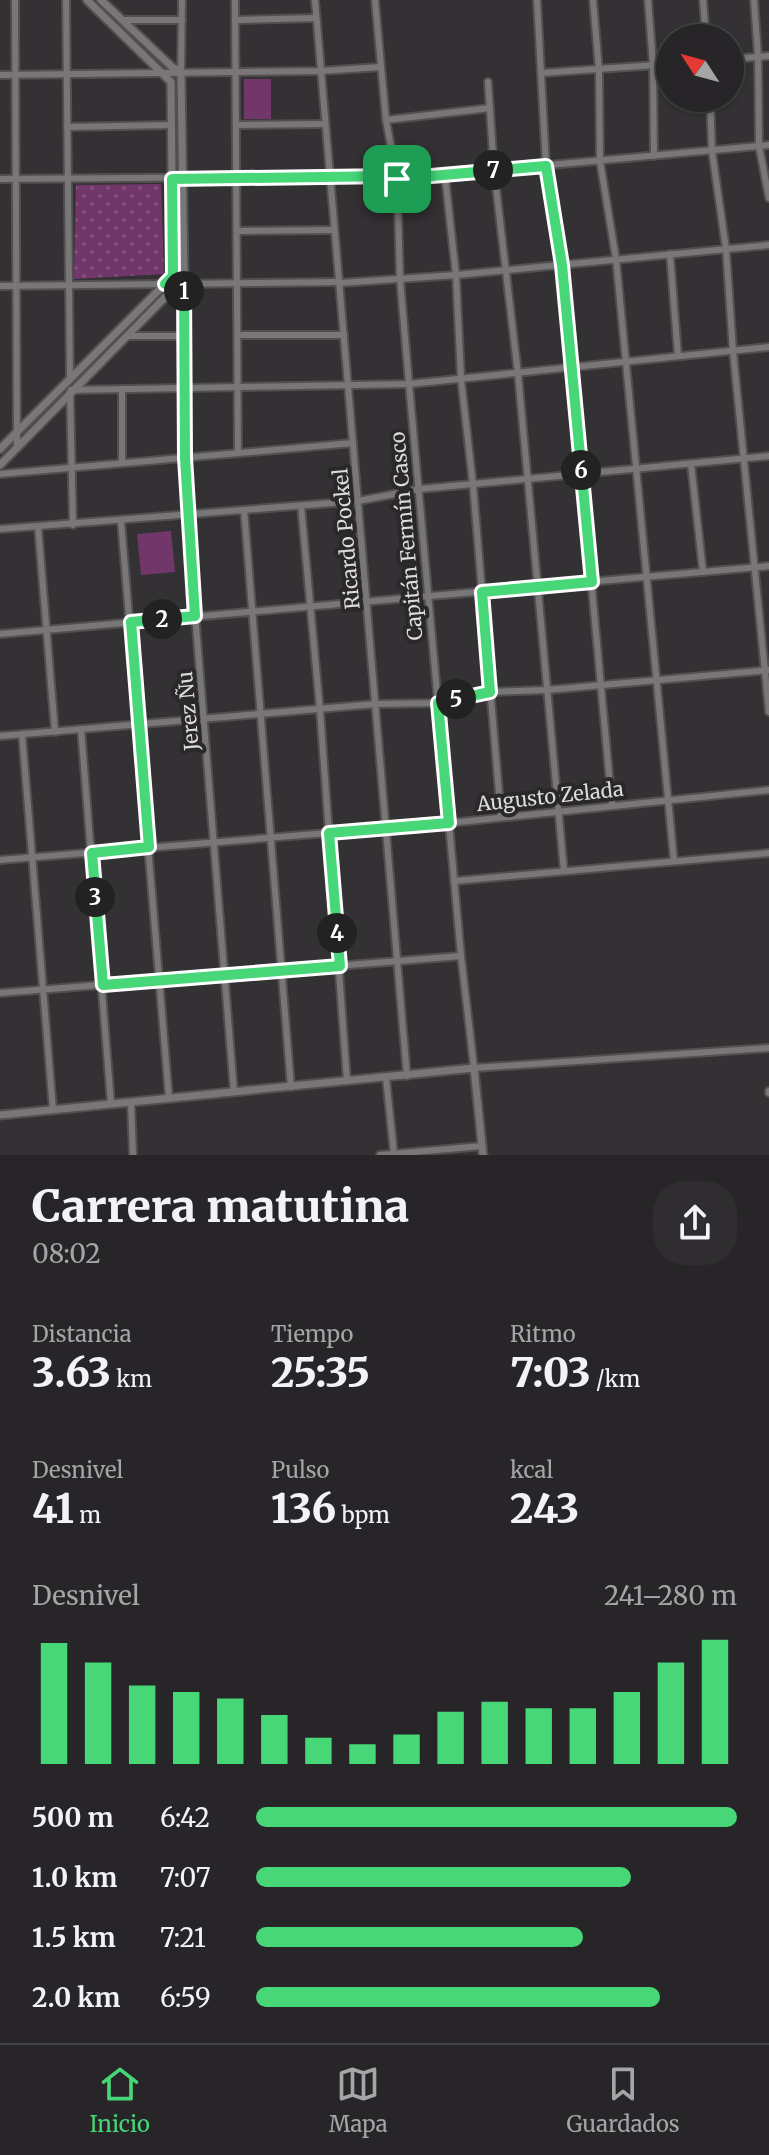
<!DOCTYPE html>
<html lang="es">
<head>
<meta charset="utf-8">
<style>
	:root { --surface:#272527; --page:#2f2d2f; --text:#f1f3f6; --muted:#a4a5a7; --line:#434244; --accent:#47d779 }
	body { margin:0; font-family:Merriweather,serif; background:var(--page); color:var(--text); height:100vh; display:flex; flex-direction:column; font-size:30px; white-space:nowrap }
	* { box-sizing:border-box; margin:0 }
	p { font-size:26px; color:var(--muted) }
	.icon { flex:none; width:44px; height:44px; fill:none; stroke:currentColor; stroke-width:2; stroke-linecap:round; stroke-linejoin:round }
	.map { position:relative; height:1155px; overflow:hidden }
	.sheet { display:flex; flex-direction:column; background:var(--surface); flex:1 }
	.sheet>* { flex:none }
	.needle { width:52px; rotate:306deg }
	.controls { position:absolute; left:656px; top:24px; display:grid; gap:16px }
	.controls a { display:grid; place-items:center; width:88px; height:88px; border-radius:50%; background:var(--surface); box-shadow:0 2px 6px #0004,0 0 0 2px var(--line); font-size:40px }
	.pin { position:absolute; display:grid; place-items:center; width:68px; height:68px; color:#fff; margin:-34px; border-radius:16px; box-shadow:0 4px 12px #0006 }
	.km { position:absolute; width:40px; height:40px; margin:-20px; border-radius:50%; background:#222; color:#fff; font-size:22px; line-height:40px; text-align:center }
	.round { display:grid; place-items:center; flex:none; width:84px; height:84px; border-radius:32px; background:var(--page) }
	.headline { display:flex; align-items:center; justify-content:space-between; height:136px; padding:0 32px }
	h1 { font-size:44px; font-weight:800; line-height:60px }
	.figures { display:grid; grid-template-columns:repeat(3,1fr); gap:12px; height:136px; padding:8px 32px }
	.figures div { display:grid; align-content:center }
	.figures b { font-size:40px; font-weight:800 }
	.figures small { font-size:22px; font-weight:400 }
	.figures p { font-size:22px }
	.chart { height:224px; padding:16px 32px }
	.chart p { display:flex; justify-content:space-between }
	.chart svg { width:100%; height:144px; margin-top:8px; stroke:var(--accent); stroke-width:6 }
	ul { padding:0 32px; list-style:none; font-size:26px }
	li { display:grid; grid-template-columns:128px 96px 1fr; align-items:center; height:60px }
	li i { height:20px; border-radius:10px; background:var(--accent) }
	.tabs { display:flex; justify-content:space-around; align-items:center; height:112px; border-top:2px solid var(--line); background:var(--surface); font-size:22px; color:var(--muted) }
	.tabs a { display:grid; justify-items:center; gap:4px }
	.tabs .selected { color:var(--accent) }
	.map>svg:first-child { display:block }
</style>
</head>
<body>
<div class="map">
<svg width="769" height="1155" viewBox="0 0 769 1155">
	<defs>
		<pattern id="park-dots" width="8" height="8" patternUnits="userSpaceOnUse" patternTransform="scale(2)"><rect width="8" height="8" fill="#71376b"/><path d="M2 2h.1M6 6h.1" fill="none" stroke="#855380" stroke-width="1.8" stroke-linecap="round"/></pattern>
	</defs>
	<rect width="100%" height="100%" fill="#343134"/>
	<!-- grass -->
	<g fill="#71376b">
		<rect x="244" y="79" width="27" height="40"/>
		<polygon points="171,531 175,572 141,575 137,534"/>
	</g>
	<!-- park -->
	<polygon fill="url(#park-dots)" points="161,184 164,274 74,279 76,185"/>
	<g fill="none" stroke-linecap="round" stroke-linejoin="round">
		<defs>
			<g id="minor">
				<polyline points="15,0 17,448"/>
				<polyline points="66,0 70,380"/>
				<polyline points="235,0 238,453"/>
				<polyline points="315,0 407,1076"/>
				<polyline points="375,0 386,120 397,179 400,279 409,384 461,956 474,1068 769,1048"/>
				<polyline points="537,0 546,166 562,265 612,806"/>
				<polyline points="593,0 599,70 600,161 616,259 674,861"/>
				<polyline points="648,0 653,65 654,156"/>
				<polyline points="703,0 706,38"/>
				<polyline points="754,0 758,56 759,146 769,198"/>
				<polyline points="122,20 182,20"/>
				<polyline points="235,20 316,18"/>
				<polyline points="730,59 769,56"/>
				<polyline points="181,72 182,0"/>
				<polyline points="541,73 670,64"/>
				<polyline points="0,75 320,71 381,67"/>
				<polyline points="488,82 494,170 518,374 564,871"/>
				<polyline points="710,98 712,151 726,249 733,351 769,712"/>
				<polyline points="386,120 490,108"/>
				<polyline points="236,125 325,124"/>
				<polyline points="67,127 171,125"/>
				<polyline points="445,176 456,275 461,379 473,485 501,817"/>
				<polyline points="0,179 392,176 397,179 769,145"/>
				<polyline points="237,231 334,230"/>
				<polyline points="670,254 678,356"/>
				<polyline points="184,278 187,515 234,1092"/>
				<polyline points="339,283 456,275 769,245"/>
				<polyline points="0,286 339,282"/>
				<polyline points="238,335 344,335"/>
				<polyline points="127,336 184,336"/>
				<polyline points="71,390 409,384 769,347"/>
				<polyline points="70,392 73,525"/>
				<polyline points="122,463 122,389"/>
				<polyline points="691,464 703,572"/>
				<polyline points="0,474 353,443"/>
				<polyline points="301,506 320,710 347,1081"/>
				<polyline points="244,510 291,1087"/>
				<polyline points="121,521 169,1098"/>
				<polyline points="38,527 55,732"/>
				<polyline points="0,529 358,501 420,489 769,456"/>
				<polyline points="0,634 769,566"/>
				<polyline points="81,729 111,1104"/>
				<polyline points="22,734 53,1110"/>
				<polyline points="0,736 376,704 438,703 490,692 547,690 769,670"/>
				<polyline points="0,860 449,823 769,790"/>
				<polyline points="454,881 769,853"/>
				<polyline points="0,993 461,956"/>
				<polyline points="386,1078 394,1154"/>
				<polyline points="769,1091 769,1093"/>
				<polyline points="131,1102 133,1155"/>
				<polyline points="380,1155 482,1146"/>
			</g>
			<g id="tertiary">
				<polyline points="0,449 173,276 171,82 87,0"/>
				<polyline points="0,465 184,278 181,72 172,67 101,0"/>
				<polyline points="0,1115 474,1068 483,1155"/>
			</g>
		</defs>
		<!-- minor casing -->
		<use href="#minor" stroke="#524f51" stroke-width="10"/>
		<!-- tertiary casing -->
		<use href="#tertiary" stroke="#524f51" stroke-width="11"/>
		<!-- minor -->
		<use href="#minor" stroke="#797678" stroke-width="6"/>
		<!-- tertiary -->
		<use href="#tertiary" stroke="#797678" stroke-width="7"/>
	</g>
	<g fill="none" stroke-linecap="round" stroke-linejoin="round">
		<defs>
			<polygon id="route" points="546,166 562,265 592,582 482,592 490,692 438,703 449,823 329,833 340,966 103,985 92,853 149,847 131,622 195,616 185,458 184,284 165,284 173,276 172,179 392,176 397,179"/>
		</defs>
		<!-- route casing -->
		<use href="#route" stroke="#fff" stroke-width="16"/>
		<!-- route -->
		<use href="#route" stroke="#47d779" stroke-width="10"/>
	</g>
	<g text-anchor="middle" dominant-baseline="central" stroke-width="8" stroke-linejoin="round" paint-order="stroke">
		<!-- street labels -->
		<g font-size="20" fill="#dddbdc" stroke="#2a282a">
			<text transform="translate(406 536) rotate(-95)">Capitán Fermín Casco</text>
			<text transform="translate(346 539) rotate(-95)">Ricardo Pockel</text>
			<text transform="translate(188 711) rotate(-95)">Jerez Ñu</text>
			<text transform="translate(550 796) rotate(-6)">Augusto Zelada</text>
		</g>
	</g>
</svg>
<div class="controls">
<a><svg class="needle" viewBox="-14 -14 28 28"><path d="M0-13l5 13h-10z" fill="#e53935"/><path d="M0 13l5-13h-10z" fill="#a4a5a7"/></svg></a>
</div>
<div class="pin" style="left:397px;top:179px;background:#1e9e55"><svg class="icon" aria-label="arrive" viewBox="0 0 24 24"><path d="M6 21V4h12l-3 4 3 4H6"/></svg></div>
<b class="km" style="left:184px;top:291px">1</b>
<b class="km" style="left:162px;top:619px">2</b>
<b class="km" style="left:95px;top:897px">3</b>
<b class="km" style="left:337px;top:933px">4</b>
<b class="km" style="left:456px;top:699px">5</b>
<b class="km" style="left:581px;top:470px">6</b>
<b class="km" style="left:493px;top:170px">7</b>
</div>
<section class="sheet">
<div class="headline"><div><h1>Carrera matutina</h1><p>08:02</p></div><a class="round"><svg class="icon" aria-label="share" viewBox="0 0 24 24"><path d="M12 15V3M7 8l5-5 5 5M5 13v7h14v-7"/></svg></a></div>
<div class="figures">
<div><p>Distancia</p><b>3.63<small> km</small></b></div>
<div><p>Tiempo</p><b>25:35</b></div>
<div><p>Ritmo</p><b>7:03<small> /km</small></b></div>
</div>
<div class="figures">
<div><p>Desnivel</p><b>41<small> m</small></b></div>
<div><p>Pulso</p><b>136<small> bpm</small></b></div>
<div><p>kcal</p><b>243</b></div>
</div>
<div class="chart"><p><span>Desnivel</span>241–280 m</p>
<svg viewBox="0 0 160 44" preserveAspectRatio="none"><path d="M5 44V7M15 44V13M25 44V20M35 44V22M45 44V24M55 44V29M65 44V36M75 44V38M85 44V35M95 44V28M105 44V25M115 44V27M125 44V27M135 44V22M145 44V13M155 44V6"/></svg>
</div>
<ul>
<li><b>500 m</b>6:42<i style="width:100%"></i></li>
<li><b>1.0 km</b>7:07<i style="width:78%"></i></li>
<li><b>1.5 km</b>7:21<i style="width:68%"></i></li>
<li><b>2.0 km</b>6:59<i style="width:84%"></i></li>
</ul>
</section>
<nav class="tabs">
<a class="selected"><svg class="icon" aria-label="home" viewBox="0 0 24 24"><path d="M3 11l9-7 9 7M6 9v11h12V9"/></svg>Inicio</a>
<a><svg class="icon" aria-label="map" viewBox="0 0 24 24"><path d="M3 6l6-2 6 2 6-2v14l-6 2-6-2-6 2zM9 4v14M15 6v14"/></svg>Mapa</a>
<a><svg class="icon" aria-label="saved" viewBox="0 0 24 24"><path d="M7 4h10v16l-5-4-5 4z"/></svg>Guardados</a>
</nav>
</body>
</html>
